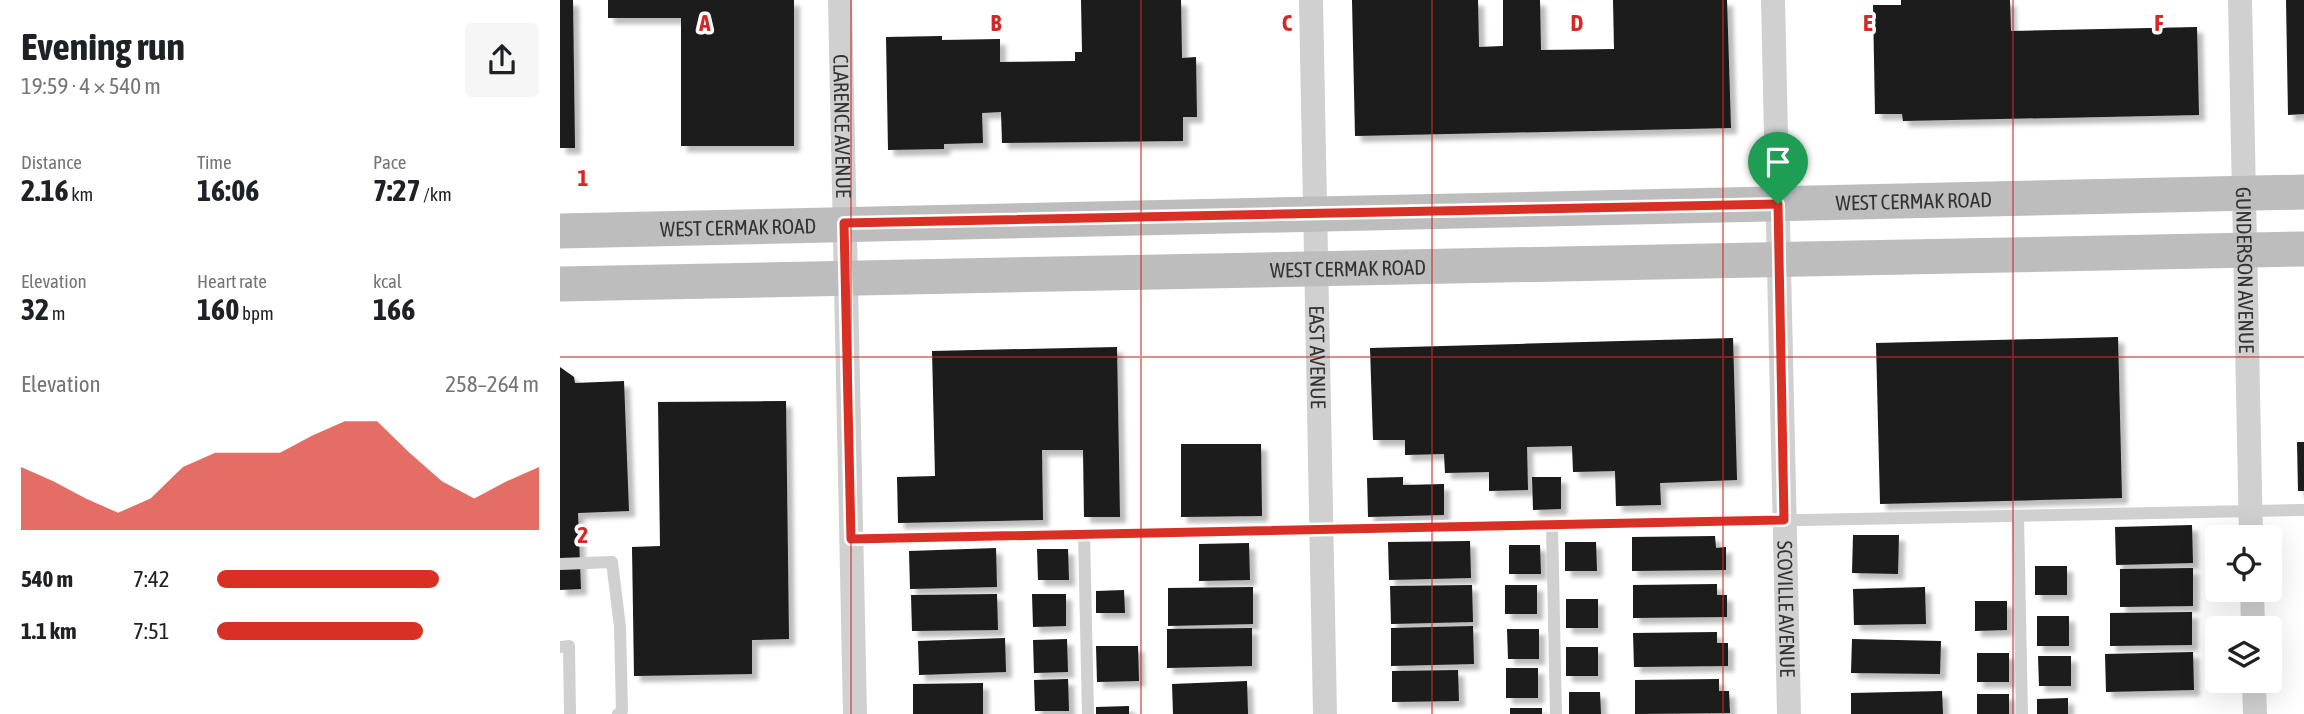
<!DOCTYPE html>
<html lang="en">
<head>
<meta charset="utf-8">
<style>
	:root { --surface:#fff; --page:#f6f6f6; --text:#202124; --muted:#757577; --accent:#d93025 }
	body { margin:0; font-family:"Asap Condensed",sans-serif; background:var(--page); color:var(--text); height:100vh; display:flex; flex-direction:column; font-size:26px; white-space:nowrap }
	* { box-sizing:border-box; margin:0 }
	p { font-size:23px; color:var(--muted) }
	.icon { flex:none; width:38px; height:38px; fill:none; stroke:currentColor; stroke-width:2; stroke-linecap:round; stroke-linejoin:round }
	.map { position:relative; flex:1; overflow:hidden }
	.panel { display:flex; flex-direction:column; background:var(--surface); width:560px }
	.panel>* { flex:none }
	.buttons { position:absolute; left:1645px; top:525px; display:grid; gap:14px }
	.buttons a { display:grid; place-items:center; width:77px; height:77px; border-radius:7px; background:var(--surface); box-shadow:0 7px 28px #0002; font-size:35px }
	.pin { position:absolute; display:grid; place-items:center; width:60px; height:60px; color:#fff; margin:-72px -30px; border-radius:50% 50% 50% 0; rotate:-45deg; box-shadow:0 0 7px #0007 }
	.pin .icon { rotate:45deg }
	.round { display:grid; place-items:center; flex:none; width:74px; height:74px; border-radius:7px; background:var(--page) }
	.overview { display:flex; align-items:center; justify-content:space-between; height:119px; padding:0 21px }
	h1 { font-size:38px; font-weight:700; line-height:52px }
	.metrics { display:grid; grid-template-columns:repeat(3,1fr); gap:10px; height:119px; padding:7px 21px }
	.metrics div { display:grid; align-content:center }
	.metrics b { font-size:30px; font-weight:700 }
	.metrics small { font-size:19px; font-weight:400 }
	.metrics p { font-size:19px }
	.chart { height:196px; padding:14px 21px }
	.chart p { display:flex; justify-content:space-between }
	.chart svg { width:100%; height:126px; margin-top:7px; fill:var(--accent); opacity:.7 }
	ul { padding:0 21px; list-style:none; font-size:23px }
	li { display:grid; grid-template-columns:112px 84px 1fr; align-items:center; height:52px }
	li i { height:18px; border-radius:9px; background:var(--accent) }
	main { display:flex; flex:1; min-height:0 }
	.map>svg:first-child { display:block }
</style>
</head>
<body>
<main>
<section class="panel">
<div class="overview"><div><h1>Evening run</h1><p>19:59 · 4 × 540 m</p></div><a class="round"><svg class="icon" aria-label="share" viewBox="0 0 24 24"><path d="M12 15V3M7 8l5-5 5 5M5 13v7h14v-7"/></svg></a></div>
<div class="metrics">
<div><p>Distance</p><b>2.16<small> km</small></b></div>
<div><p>Time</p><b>16:06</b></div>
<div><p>Pace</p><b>7:27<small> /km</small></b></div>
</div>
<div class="metrics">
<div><p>Elevation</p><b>32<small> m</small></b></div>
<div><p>Heart rate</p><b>160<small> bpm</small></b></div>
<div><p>kcal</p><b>166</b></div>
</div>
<div class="chart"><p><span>Elevation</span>258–264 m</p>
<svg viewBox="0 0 160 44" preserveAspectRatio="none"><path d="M0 44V22L10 27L20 33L30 38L40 33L50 22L60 17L70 17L80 17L90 11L100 6L110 6L120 17L130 27L140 33L150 27L160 22V44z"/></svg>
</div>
<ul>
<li><b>540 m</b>7:42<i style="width:69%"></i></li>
<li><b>1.1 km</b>7:51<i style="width:64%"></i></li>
</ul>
</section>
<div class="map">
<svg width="1744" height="714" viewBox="0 0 1744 714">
	<defs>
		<filter id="shadow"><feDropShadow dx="6" dy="6" stdDeviation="2" flood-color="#0004"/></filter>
	</defs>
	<rect width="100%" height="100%" fill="#fff"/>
	<!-- building -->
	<g fill="#1a1a1a" filter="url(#shadow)">
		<polygon points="0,0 13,0 15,148 0,148"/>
		<polygon points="48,0 234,0 234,146 121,146 121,18 48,18"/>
		<polygon points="521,0 621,0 622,58 636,57 637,117 623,117 623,141 442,143 441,112 422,113 423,143 384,144 384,149 328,150 326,37 382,36 382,40 440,39 440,62 515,61 515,52 522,52"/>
		<polygon points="792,0 918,0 919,47 943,46 943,0 980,0 981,50 1054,49 1053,0 1167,0 1171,128 795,136"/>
		<polygon points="1341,0 1450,0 1451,31 1637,27 1639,115 1343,121 1342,114 1315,114 1313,5 1341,5"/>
		<polygon points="1726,0 1744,0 1744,114 1728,115"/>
		<polygon points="1558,337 1562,498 1320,504 1316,343"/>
		<polygon points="1173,338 1177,480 1100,483 1101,505 1056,506 1055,471 1013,472 1012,446 967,447 968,490 929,491 929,472 885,473 884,454 845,455 845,440 813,440 810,348"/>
		<polygon points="557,347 560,517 524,517 523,450 482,450 483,520 338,523 337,477 375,476 372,351"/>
		<polygon points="0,367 14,377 15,383 64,381 69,511 18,513 21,589 0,590"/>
		<polygon points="226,401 229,639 192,640 192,674 74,676 72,547 100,546 98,402"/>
		<polygon points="1737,442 1744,442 1744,491 1738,491"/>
		<polygon points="621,444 701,444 702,516 621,517"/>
		<polygon points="843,477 843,485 884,484 884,515 808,517 807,478"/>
		<polygon points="972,477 1001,477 1001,509 973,510"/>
		<polygon points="1632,525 1633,563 1556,565 1555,527"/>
		<polygon points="1293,535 1339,535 1338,574 1292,573"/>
		<polygon points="1155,536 1156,548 1166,547 1166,570 1072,571 1072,537"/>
		<polygon points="910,541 911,578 829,580 828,542"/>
		<polygon points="1005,542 1036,542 1037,571 1005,571"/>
		<polygon points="689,543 690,580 639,581 639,544"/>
		<polygon points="949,545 980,545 981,574 949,574"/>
		<polygon points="436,548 437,587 350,589 349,551"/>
		<polygon points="477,549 508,549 509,580 478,580"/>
		<rect x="1475" y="566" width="32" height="29"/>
		<polygon points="1633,568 1633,606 1560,607 1560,569"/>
		<polygon points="1157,584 1157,595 1167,595 1167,617 1073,618 1073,585"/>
		<polygon points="912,585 913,622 831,624 830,586"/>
		<rect x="945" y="585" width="32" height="29"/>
		<polygon points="693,587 693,624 608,626 608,588"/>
		<polygon points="1365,587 1366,624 1294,625 1293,589"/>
		<polygon points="564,590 565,613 536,613 536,591"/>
		<polygon points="437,594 438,630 352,631 351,595"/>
		<polygon points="472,594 506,594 506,626 473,627"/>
		<rect x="1006" y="599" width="32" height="29"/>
		<polygon points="1415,601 1447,601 1447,630 1415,631"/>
		<polygon points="1632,612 1632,645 1550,646 1550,613"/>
		<rect x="1477" y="616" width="32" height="30"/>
		<polygon points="913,626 914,664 831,666 831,628"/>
		<polygon points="692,628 692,666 607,668 607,629"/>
		<polygon points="947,629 979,629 979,659 948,659"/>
		<polygon points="1157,632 1157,643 1168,643 1168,666 1074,667 1073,633"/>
		<polygon points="445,638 446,672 359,675 358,641"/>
		<polygon points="507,639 508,672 474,673 473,640"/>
		<polygon points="1292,639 1381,641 1380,674 1291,673"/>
		<polygon points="536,646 578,646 579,681 537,682"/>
		<rect x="1006" y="647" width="32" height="29"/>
		<polygon points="1633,652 1634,690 1546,692 1545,654"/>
		<rect x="1417" y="653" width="32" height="29"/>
		<polygon points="1478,656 1511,656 1511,686 1479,686"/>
		<rect x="946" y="668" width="32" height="30"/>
		<polygon points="898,670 899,701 832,702 832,671"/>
		<polygon points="508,679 509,711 475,711 474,680"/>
		<polygon points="1159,679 1159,691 1169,691 1170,713 1075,714 1075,680"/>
		<polygon points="687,681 688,714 613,714 612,684"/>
		<polygon points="423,683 423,714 353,714 353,684"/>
		<polygon points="1382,691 1383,714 1291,714 1291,693"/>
		<polygon points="1009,692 1040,692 1041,714 1009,714"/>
		<rect x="1417" y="694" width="32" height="20"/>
		<polygon points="1508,698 1508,714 1477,714 1477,699"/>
		<polygon points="569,706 569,714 536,714 536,707"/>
		<rect x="950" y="708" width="32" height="6"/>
	</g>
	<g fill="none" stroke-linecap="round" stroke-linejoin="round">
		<!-- lane -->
		<g stroke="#d0d0d0" stroke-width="12">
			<polyline points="1458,516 1462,714"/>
			<polyline points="992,525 996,714"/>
			<polyline points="524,534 528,714"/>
			<polyline points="291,539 1744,510"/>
			<polyline points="0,564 52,562 60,627 62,711 58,714"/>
			<polyline points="0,647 9,646 10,714"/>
		</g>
		<!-- street -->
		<g stroke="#d0d0d0" stroke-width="24">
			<path id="s1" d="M280,0L295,714"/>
			<path id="s2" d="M751,0L765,714"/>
			<path id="s3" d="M1213,0L1229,714"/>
			<path id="s4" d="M1680,0L1691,537"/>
			<polyline points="1692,590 1693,628"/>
			<polyline points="1694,681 1695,714"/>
		</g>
		<!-- secondary -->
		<g stroke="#bdbdbd" stroke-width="35">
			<path id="s5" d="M0,231L1744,192"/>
			<path id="s6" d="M0,284L1744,249"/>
		</g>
	</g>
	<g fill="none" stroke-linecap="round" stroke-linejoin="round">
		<defs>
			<polygon id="route" points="1218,204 1224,520 291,539 284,223"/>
		</defs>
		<!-- route casing -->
		<use href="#route" stroke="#fff" stroke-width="14"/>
		<!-- route -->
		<use href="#route" stroke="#d93025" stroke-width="9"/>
	</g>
	<!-- grid -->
	<path fill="none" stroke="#d62828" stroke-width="2" stroke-opacity="0.55" d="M291,0V714M581,0V714M872,0V714M1163,0V714M1453,0V714M0,357H1744"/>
	<g text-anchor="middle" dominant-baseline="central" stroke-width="7" stroke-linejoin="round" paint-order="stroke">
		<!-- street labels -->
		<g font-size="21" fill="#333" stroke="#fff">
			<text stroke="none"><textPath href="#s1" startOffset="126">CLARENCE AVENUE</textPath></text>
			<text stroke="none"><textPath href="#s5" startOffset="1354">WEST CERMAK ROAD</textPath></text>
			<text stroke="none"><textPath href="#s5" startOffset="178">WEST CERMAK ROAD</textPath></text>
			<text stroke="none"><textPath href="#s6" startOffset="788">WEST CERMAK ROAD</textPath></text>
			<text stroke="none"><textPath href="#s4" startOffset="270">GUNDERSON AVENUE</textPath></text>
			<text stroke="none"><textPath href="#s2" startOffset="357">EAST AVENUE</textPath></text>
			<text stroke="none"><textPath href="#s3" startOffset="609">SCOVILLE AVENUE</textPath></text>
		</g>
	</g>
	<g font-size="23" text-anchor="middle" font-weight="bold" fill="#d62828" stroke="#fff" stroke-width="7" stroke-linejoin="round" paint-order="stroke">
		<text x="145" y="31">A</text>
		<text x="436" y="31">B</text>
		<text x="727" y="31">C</text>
		<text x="1017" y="31">D</text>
		<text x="1308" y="31">E</text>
		<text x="1599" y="31">F</text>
		<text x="23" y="186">1</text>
		<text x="23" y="543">2</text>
	</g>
</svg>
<div class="buttons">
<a><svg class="icon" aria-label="locate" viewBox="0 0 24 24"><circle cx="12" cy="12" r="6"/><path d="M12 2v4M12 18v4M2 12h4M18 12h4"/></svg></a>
<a><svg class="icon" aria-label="layers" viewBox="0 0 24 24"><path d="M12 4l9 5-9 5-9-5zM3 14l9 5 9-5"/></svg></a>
</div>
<div class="pin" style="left:1218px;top:204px;background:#1e9e55"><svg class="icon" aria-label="arrive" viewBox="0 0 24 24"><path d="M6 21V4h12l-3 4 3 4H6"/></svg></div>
</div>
</main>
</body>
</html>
